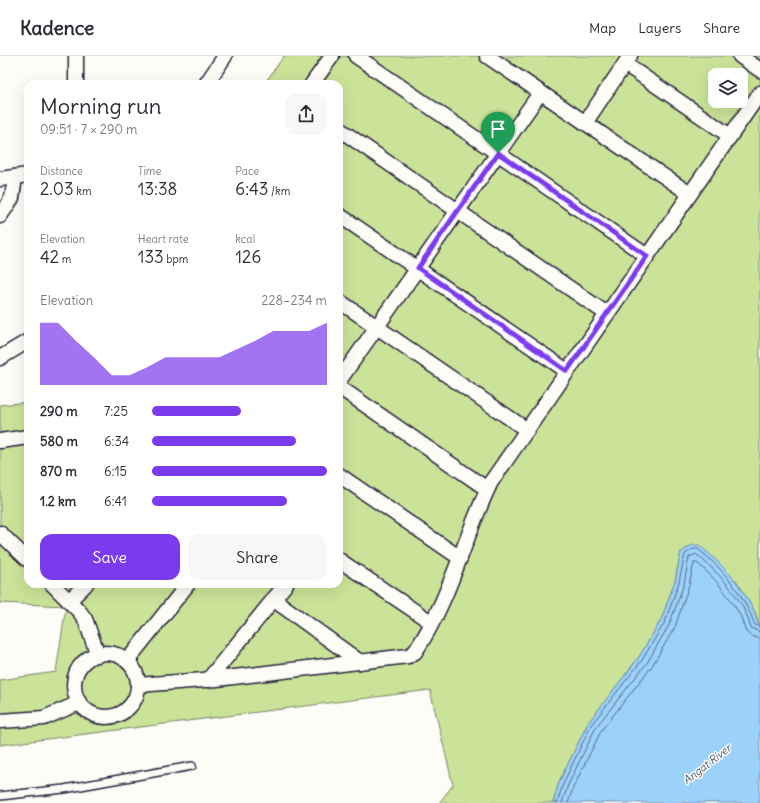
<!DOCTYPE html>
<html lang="en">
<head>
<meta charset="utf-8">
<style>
	:root { --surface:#fff; --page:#f7f7f7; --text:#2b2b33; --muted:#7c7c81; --line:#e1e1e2; --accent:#7c3aed }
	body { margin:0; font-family:Delius,sans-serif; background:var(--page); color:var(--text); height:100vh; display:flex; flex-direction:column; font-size:15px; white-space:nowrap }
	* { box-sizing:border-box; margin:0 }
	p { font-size:13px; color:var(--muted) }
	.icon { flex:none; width:22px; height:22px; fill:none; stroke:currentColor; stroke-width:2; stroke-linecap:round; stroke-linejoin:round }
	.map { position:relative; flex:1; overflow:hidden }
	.side { position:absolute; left:24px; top:24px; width:319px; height:508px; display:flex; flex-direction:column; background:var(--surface); border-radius:12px; box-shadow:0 4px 16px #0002 }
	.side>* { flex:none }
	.fabs { position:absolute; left:708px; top:12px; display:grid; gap:8px }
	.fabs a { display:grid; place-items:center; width:40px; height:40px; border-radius:8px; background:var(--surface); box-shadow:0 4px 16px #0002; font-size:20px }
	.pin { position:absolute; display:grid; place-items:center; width:34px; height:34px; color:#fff; margin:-41px -17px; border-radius:50% 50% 50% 0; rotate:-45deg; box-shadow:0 0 4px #0007 }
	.pin .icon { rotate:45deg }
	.round { display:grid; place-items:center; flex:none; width:42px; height:42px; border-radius:12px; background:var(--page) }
	.headline { display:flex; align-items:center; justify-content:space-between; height:68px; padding:0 16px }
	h1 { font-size:22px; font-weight:600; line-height:30px }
	.figures { display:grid; grid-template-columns:repeat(3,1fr); gap:6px; height:68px; padding:4px 16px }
	.figures div { display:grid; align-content:center }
	.figures b { font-size:17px; font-weight:600 }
	.figures small { font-size:11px; font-weight:400 }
	.figures p { font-size:11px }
	.chart { height:112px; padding:8px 16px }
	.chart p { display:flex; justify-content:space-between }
	.chart svg { width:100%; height:72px; margin-top:4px; fill:var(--accent); opacity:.7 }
	.cta { display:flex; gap:8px; margin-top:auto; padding:8px 16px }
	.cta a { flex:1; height:46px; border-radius:12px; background:var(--accent); color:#fff; font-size:16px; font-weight:600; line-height:46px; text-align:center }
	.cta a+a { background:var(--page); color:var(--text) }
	ul { padding:0 16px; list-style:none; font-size:13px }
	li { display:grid; grid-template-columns:64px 48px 1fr; align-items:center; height:30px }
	li i { height:10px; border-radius:5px; background:var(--accent) }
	header { display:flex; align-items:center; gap:24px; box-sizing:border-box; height:56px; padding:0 20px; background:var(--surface); border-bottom:1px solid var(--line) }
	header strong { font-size:19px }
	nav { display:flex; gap:22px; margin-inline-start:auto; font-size:14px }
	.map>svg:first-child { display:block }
</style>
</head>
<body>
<header>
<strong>Kadence</strong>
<nav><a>Map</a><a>Layers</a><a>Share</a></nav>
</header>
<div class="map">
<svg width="760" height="747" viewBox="0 0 760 747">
	<rect width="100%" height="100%" fill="#fdfcf7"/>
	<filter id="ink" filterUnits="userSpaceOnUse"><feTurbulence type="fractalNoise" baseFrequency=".025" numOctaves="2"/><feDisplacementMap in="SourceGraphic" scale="8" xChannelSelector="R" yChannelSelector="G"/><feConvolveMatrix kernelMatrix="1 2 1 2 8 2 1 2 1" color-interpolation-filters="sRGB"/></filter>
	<g filter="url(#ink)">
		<!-- green -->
		<path fill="#cbe398" stroke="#76826a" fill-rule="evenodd" d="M284,0H760V574L755,556L736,524L681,496L675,525L661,564L639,601L588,667L559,726L553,747H439L453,729L430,634L0,689V624L56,616L66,550L0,547V349L28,346V528H339V28H264ZM715,19H741V45H715Z"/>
		<!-- water -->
		<path fill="#9cd1fa" stroke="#6b8bae" d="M692,489H699C728,514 750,536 760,574V747H553L559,726L588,667L639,601L661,564L675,525L681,496Z"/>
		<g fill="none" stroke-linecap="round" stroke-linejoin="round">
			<!-- shore -->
			<g stroke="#536887" stroke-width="1">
				<path d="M557,747L563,728L591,669L642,604L665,566L679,526L685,498L693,493H698C724,514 743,537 755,569L760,571"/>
				<path d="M562,747L568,729L596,671L647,607L669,569L684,528L689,501L696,498C716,515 737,535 747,560C749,564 749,568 751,572L760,576"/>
				<path d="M568,747L573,732L601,675L652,610L675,571L689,529L694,507H697C716,523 727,537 740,559C743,564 743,571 746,576C750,580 755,582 760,582"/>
			</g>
			<defs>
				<polyline id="service" points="0,740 64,733 192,710"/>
				<g id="minor">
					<polyline points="76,0 76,28"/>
					<polyline points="356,0 647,200"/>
					<polyline points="487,0 690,138"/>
					<polyline points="740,0 760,14"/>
					<polyline points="625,8 730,80"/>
					<polyline points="206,28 225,0"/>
					<polyline points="312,28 332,0"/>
					<polyline points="585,67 630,0"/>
					<polyline points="339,73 607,258"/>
					<polyline points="0,123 28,119"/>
					<polyline points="339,159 567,315"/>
					<polyline points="0,160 12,142 15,121"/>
					<polyline points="339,245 527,374"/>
					<polyline points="0,302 28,285"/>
					<polyline points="339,325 540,37"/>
					<polyline points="339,331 487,433"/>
					<polyline points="0,385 28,381"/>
					<polyline points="339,419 460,502"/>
					<polyline points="0,477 28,504"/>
					<polyline points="339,504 431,566"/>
					<polyline points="52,528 79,555 85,563 98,599"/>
					<polyline points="273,543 360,606"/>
					<polyline points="69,545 86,528"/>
					<circle cx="106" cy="629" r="32"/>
					<polyline points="127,605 188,528"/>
					<polyline points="208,624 286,528"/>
					<path d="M138,629L217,623L408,600L415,596C450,544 464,481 491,426L760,37"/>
					<polyline points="0,665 44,662 79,647"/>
				</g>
			</defs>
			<!-- service casing -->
			<use href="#service" stroke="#22223b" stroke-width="10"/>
			<!-- minor casing -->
			<use href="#minor" stroke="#22223b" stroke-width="17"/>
			<!-- service -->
			<use href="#service" stroke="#fdfcf7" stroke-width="7"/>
			<!-- minor -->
			<use href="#minor" stroke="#fdfcf7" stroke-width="14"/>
		</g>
	</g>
	<g fill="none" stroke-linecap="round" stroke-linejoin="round" filter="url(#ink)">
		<defs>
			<polygon id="route" points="498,97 647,200 567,315 418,212"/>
		</defs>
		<!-- route casing -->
		<use href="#route" stroke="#fff" stroke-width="8"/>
		<!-- route -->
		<use href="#route" stroke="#7c3aed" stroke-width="5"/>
	</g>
	<g text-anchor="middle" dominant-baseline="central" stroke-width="3" stroke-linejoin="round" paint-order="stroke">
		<!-- water labels -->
		<g font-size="11" font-style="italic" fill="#475774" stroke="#fdfcf7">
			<text transform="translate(707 708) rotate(-38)">Angat River</text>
		</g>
	</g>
</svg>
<div class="fabs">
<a><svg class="icon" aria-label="layers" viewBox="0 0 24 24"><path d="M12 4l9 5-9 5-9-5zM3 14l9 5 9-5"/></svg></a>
</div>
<div class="pin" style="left:498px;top:97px;background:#1e9e55"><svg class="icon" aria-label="arrive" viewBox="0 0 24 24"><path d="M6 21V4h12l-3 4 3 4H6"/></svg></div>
<section class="side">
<div class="headline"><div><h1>Morning run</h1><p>09:51 · 7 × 290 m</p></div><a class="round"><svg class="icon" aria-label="share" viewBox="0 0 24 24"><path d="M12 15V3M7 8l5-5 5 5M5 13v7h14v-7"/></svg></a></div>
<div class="figures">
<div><p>Distance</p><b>2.03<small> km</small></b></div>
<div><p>Time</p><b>13:38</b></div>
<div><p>Pace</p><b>6:43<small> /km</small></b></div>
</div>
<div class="figures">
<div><p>Elevation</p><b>42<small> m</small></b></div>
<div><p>Heart rate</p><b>133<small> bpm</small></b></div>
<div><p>kcal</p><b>126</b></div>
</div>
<div class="chart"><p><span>Elevation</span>228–234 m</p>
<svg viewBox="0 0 160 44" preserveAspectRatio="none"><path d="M0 44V6L10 6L20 17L30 27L40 38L50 38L60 33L70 27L80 27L90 27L100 27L110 22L120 17L130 11L140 11L150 11L160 6V44z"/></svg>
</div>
<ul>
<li><b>290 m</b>7:25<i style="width:51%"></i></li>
<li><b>580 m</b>6:34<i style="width:82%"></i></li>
<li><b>870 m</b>6:15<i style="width:100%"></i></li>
<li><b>1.2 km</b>6:41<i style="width:77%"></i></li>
</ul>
<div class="cta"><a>Save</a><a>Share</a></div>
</section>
</div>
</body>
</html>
